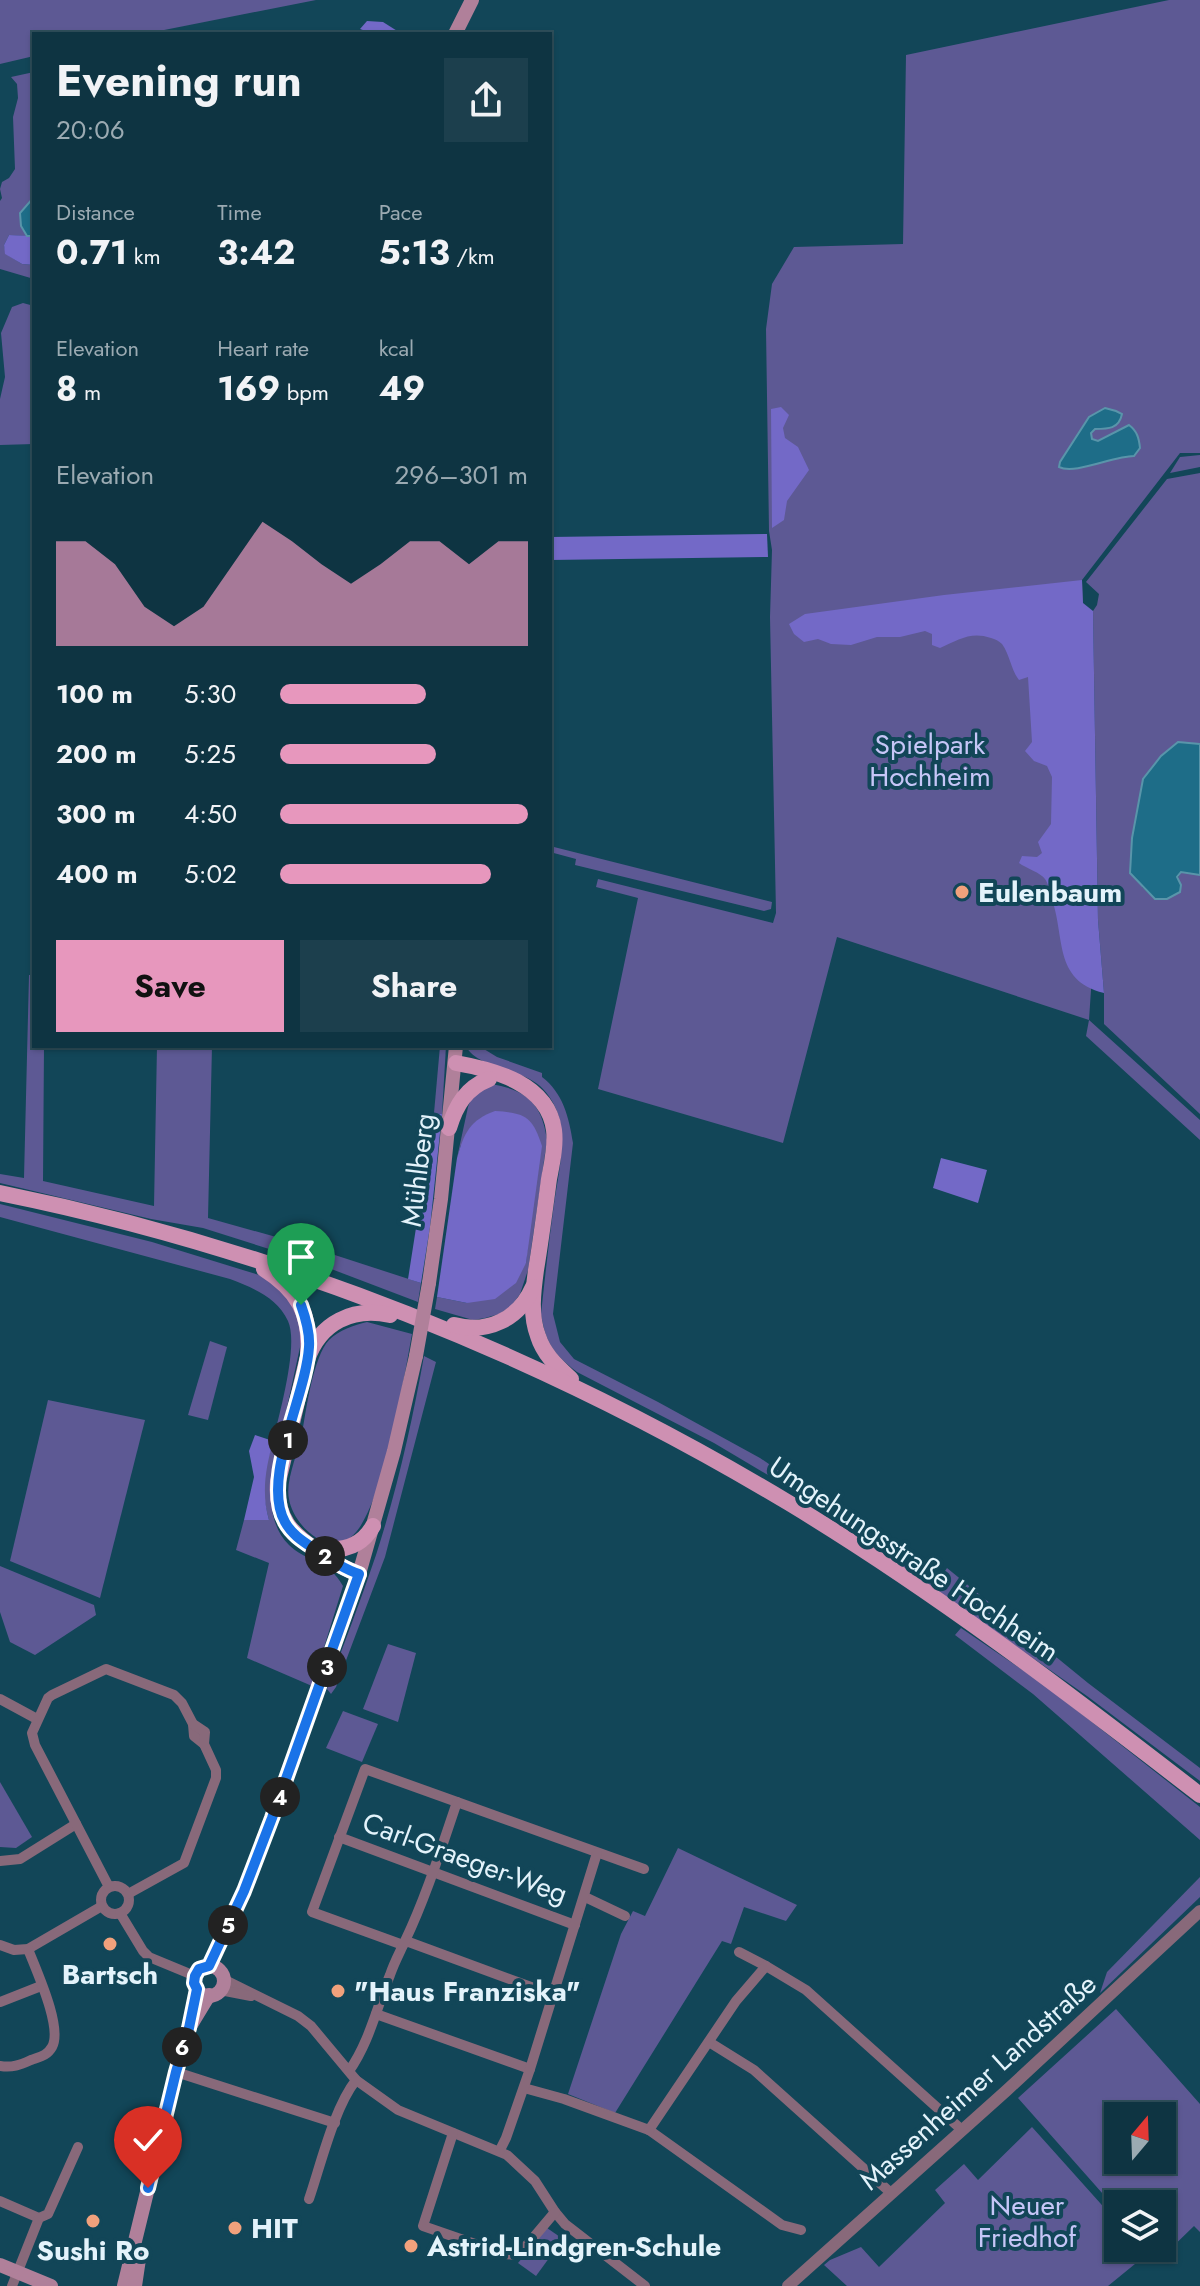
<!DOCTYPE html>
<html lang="en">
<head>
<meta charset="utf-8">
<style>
	:root { --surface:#0e3442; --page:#1c3f4d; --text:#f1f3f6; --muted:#9baab2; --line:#2e4f5b; --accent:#e797bd }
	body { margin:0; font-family:Jost,sans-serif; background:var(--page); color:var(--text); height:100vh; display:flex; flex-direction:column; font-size:30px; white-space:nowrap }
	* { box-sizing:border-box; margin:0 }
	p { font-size:26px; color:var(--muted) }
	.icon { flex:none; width:44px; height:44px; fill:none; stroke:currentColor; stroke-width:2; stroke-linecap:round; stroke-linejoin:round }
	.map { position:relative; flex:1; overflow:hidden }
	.drawer { position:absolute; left:32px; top:32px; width:520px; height:1016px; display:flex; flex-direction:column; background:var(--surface); border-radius:0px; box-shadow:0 2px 6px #0004,0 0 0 2px var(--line) }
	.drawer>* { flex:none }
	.needle { width:52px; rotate:19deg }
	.buttons { position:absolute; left:1104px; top:2102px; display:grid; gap:16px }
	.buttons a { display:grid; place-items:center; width:72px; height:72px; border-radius:0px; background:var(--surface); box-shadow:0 2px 6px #0004,0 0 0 2px var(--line); font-size:40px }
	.pin { position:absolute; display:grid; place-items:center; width:68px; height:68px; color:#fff; margin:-82px -34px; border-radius:50% 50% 50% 0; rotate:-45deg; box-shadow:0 0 8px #0007 }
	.pin .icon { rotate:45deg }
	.km { position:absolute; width:40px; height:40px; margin:-20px; border-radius:50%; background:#222; color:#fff; font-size:22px; line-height:40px; text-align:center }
	.round { display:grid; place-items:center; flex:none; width:84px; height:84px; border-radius:0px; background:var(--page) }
	.head { display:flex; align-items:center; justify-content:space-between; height:136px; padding:0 24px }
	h1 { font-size:44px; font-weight:700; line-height:60px }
	.stats { display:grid; grid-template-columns:repeat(3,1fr); gap:12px; height:136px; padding:8px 24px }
	.stats div { display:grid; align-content:center }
	.stats b { font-size:34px; font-weight:700 }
	.stats small { font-size:22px; font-weight:400 }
	.stats p { font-size:22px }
	.chart { height:224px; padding:16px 24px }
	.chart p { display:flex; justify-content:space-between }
	.chart svg { width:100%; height:144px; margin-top:8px; fill:var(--accent); opacity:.7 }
	.button { display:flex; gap:16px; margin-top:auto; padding:16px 24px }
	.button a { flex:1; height:92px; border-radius:0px; background:var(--accent); color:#111; font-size:32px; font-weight:700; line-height:92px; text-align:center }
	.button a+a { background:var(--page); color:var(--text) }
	ul { padding:0 24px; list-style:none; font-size:26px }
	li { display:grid; grid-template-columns:128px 96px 1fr; align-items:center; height:60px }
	li i { height:20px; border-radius:10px; background:var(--accent) }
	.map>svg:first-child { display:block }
</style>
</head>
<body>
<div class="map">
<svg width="1200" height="2286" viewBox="0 0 1200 2286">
	<rect width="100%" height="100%" fill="#124658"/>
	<!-- green -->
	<g fill="#5d5994" fill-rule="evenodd">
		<polygon points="0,0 316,0 144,34 34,34 34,56 0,64"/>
		<polygon points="1169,0 1200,0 1200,453 1180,453 1082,580 1091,990 1089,1020 1200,1120 1200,1140 1086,1036 1089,1020 837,937 783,1143 598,1089 638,898 596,887 598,879 773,923 776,913 770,617 772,550 769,531 766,329 772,284 794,247 903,244 906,55"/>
		<polygon points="34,72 34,197 20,213 21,226 27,236 9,235 4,245 6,254 22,264 34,265 34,279 0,269 0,201 2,198 0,189 2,182 9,178 15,169 13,117 18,98 17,84 11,77"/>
		<polygon points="23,303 34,306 34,444 0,445 0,399 5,377 1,333 12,307"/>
		<polygon points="1200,455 1200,467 1170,473 1180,457"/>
		<polygon points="1200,473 1200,744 1178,742 1142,887 1155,899 1167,899 1181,872 1200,875 1200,1114 1104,1024 1104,993 1098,920 1093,611 1097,605 1099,594 1086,582 1167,479"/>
		<polygon points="550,846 772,902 771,909 764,911 575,865 576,859 550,852"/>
		<polygon points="29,975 34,975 34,1046 44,1046 43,1181 154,1206 157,1046 212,1046 208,1218 301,1244 421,1283 418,1302 326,1267 203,1228 151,1219 0,1183 0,1174 24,1178"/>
		<polygon points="440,1046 446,1046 442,1114 434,1113"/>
		<path d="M466,1046H479L497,1057L542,1073V1077C563,1093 569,1117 573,1143L553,1314L560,1342L574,1359L658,1402L760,1458L939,1580L947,1568L1088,1683L1200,1768V1781L1087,1696L795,1491L714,1443L577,1372C554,1354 546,1344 541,1314C545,1277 549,1240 554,1204C558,1176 566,1145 559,1117C556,1106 549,1094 540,1086C520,1068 476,1068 466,1046Z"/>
		<path d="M491,1084C527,1090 542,1104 547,1140L528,1270L520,1294L511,1306L499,1314L485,1318L473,1320L435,1309L437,1297L467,1303L526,1263L528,1241L461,1145L457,1158L468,1107L473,1093Z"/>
		<path d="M0,1204L152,1242L259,1275L271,1280L293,1303L300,1318L302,1338L271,1481C270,1503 272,1529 289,1545C296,1552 307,1557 315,1562C329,1569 335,1572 343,1586L312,1686L247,1658L269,1563L236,1550L244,1520H269C265,1506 263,1491 264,1477C265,1465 270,1453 273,1441C279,1415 299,1345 288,1321C277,1297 253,1288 230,1279L0,1217Z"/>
		<path d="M367,1322L412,1334C404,1377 383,1512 351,1537C326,1557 293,1524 289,1499C285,1481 298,1453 302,1434C306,1411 313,1357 329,1340C339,1330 354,1325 367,1322Z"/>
		<polygon points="210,1341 227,1347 208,1420 188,1415"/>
		<path d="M424,1356L436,1362L385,1557L336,1687L331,1694L327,1689C344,1644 361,1600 376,1555C397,1490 412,1423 424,1356Z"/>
		<polygon points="48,1400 145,1420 100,1598 10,1561"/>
		<polygon points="0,1566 94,1605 96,1615 35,1655 10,1642 0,1612"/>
		<polygon points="961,1628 1046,1686 1200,1807 1200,1840 1033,1694 955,1635"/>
		<polygon points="388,1644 416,1653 398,1722 363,1709"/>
		<polygon points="343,1711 378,1724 362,1762 326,1748"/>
		<polygon points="0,1782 32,1837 16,1848 0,1847"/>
		<polygon points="678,1848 797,1905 786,1921 744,1907 731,1944 722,1941 615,2113 568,2094 621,1934 633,1911 645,1916"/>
		<polygon points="1200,1877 1200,1897 1100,1993 1107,1972"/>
		<path d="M1116,2009L1200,2104V2232L1194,2226L1160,2259L1150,2248H1162V2204H1118V2211L1018,2098ZM1162,2116V2160H1118V2116Z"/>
		<polygon points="1032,2127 1118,2223 1118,2248 1140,2248 1146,2255 1108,2286 847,2286 824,2265 830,2260 861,2247 879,2267 945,2203 935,2190 964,2164 978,2180"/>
		<polygon points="547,2228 563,2239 536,2276 518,2263"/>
	</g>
	<!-- forest -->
	<g fill="#7369c7">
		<polygon points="367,21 383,22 402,34 374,34 360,29"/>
		<polygon points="9,235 34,236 34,265 22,264 5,254 4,245"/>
		<polygon points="781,407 789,415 783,428 785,438 798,447 809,470 787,501 784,520 772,528 771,409"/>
		<polygon points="767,534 768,557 550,560 550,537"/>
		<path d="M1082,580L1083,603L1093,611L1098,920L1104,993C1052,980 1066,936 1051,897C1050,892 1048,883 1045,879C1041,873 1026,868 1019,863L1022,856L1037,857L1042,853L1038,842L1051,824L1052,777L1047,766L1034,761L1025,751L1032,742L1028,677L1019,680C1011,670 1010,655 1002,644C999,641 995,639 991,638C971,631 958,640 940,648L932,645V634L925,631L900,637H877L851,645L831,644L818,639L804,642L794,634L789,624L805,614L944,595Z"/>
		<path d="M495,1111C526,1113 532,1116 542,1146L526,1263L516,1283L495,1299L467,1303L437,1297L457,1158C464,1133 470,1120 495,1111Z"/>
		<polygon points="434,1113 442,1114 430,1227 421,1283 408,1279"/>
		<polygon points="941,1158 987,1170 978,1203 933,1188"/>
		<path d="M255,1435L273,1441C266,1468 261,1492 269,1520H244L254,1477L249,1451Z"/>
	</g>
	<!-- water -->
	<g fill="#1e6d88" stroke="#5995aa" stroke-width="2">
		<polygon points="34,197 34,236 27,236 21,226 20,213"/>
		<path d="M1105,408L1116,411L1122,414C1119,429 1108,429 1095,429L1091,433L1092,439L1098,441L1129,425C1137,431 1139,438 1140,448L1134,456C1113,456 1075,475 1059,467L1060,462L1089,417Z"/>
		<polygon points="1178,742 1200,744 1200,875 1181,872 1177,877 1181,885 1180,892 1167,899 1155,899 1130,873 1132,838 1143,779 1161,756"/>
	</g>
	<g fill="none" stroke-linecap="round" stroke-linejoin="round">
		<!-- minor -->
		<g stroke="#88697a" stroke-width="10">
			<polyline points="0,1699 37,1719"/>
			<polyline points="193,1724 194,1736 204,1744"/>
			<polyline points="339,1837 575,1925"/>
			<polyline points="0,1861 20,1859 76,1824"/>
			<circle cx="115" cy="1900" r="14"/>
			<polyline points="109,1887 35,1745 32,1733 48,1698 52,1695 106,1669 174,1695 182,1703 193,1724 205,1732 204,1744 216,1770 216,1778 184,1863 128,1894"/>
			<polyline points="585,1897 625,1916"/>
			<polyline points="120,1913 143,1951 149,1957 195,1976"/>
			<polyline points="406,1941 553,1995"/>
			<polyline points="0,1945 14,1950 28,1949 102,1906"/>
			<polyline points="403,1945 312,1912 365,1769 457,1802"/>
			<polyline points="739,1952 766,1966 806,1990 962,2130"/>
			<polyline points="223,1979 298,2016 311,2026 356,2080 398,2110 507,2155 535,2181 555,2212 565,2224 645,2286"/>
			<polyline points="220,1990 251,1996"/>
			<polyline points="0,2002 41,1986"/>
			<polyline points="376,2014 530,2069"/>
			<polyline points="709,2042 754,2070 891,2193"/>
			<path d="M0,2066C12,2068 20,2065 31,2060C39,2057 47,2056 52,2047C63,2028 36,1970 28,1949"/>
			<path d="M349,2071C369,2043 377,2007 390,1975C394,1963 400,1952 405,1941C426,1897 441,1849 457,1802L644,1869"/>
			<polyline points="176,2072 335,2123"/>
			<polyline points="524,2088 564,2099 649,2130 782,2225 801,2230"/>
			<polyline points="649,2130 736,2001 766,1966"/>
			<polyline points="453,2133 423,2226 504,2254 516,2255 528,2244 555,2212"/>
			<polyline points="500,2150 506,2138 530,2069 597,1853"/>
			<path d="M309,2199C321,2164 334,2108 356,2080"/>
			<polyline points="0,2201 39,2218"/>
			<polyline points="12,2286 39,2218 48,2214 78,2147"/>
		</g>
		<!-- tertiary -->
		<polyline stroke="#88697a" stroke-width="12" points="788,2286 1006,2091 1200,1911"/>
		<!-- secondary -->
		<g stroke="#b0809a" stroke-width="14">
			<polyline points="455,34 472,0"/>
			<polyline points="429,1283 441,1199 456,1046"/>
			<polyline points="209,1966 244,1891 272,1818 359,1574 394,1451 416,1356"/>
			<circle cx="209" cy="1981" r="15"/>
			<polyline points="0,2265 51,2286"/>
			<polyline points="124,2286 183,2045 189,2028 209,1995"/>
			<polyline points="135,2286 139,2259"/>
		</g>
		<!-- primary -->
		<g stroke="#ce90b2" stroke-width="16">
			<path d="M456,1063C495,1070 548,1084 554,1130C556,1146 552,1163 549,1179C545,1209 541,1240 536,1270C533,1292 530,1315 538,1336C544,1355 557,1366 571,1379"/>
			<path d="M449,1128C456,1105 466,1088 489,1079"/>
			<path d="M0,1193C278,1249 546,1357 789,1503C933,1590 1067,1692 1200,1795"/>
			<path d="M264,1269C297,1290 311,1313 308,1353"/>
			<path d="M454,1325C488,1334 519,1319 533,1287"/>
			<path d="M317,1548C340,1552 361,1548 373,1526"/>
			<path d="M359,1574C345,1569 333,1562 320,1553C292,1534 275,1519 278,1482L307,1360C320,1322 353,1307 390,1315"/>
		</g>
		<!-- secondary-bridge -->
		<polyline stroke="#b0809a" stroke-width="14" points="416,1356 429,1283"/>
	</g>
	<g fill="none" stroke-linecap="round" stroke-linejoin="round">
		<defs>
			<path id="route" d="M148,2188L176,2072L189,2028L197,1989L194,1983L195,1976L199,1969L209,1966L244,1891L272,1818L359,1574C344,1569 330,1560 316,1550C304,1542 292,1535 285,1522C261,1479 306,1396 309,1347C310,1333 306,1319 301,1305"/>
		</defs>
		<!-- route casing -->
		<use href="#route" stroke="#fff" stroke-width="16"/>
		<!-- route -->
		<use href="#route" stroke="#1a73e8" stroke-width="10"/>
	</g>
	<!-- markers -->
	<g fill="#f1a17c" stroke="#124658" stroke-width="3">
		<circle cx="962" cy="892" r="8"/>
		<circle cx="110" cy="1944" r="8"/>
		<circle cx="338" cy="1991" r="8"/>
		<circle cx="93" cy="2221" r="8"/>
		<circle cx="235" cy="2228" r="8"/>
		<circle cx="411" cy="2246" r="8"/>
	</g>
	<g text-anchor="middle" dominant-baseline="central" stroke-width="8" stroke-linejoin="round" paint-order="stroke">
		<!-- park labels -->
		<g font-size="28" fill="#c6c6f7" stroke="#124658">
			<text x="930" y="744">Spielpark<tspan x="930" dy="32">Hochheim</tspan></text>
			<text x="1027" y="2205">Neuer<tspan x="1027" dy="32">Friedhof</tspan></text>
		</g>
		<!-- poi labels -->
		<g font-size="28" font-weight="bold" fill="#e3f3fb" stroke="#124658" text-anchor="start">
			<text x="978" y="892">Eulenbaum</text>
			<text x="110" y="1974" text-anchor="middle">Bartsch</text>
			<text x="354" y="1991">"Haus Franziska"</text>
			<text x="251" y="2228">HIT</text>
			<text x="427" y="2246">Astrid-Lindgren-Schule</text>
			<text x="93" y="2250" text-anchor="middle">Sushi Ro</text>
		</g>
		<!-- street labels -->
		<g font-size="28" fill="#e3f3fb" stroke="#124658">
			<text transform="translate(418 1170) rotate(-83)">Mühlberg</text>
			<text transform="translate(914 1559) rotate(34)">Umgehungsstraße Hochheim</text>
			<text transform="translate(465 1858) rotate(20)">Carl-Graeger-Weg</text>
			<text transform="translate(978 2082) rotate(-42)">Massenheimer Landstraße</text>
		</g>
	</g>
</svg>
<div class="buttons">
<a><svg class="needle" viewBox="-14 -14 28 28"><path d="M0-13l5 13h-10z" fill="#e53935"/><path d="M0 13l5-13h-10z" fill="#9baab2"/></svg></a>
<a><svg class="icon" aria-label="layers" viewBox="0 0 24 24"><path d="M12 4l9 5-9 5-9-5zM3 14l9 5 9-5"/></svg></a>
</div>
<div class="pin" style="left:301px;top:1305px;background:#1e9e55"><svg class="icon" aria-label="arrive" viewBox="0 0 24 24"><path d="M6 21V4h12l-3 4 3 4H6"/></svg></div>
<div class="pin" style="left:148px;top:2188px;background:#d93025"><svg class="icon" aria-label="check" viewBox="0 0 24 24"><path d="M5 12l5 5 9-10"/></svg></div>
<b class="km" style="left:288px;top:1440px">1</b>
<b class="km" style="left:325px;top:1556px">2</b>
<b class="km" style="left:327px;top:1667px">3</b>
<b class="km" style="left:280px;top:1797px">4</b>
<b class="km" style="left:228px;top:1925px">5</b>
<b class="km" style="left:182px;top:2047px">6</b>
<section class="drawer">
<div class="head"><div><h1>Evening run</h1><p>20:06</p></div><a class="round"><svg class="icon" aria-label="share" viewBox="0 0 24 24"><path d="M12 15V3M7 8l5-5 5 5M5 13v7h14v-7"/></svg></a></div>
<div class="stats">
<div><p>Distance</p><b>0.71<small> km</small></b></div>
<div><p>Time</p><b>3:42</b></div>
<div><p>Pace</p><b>5:13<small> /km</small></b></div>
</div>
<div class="stats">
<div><p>Elevation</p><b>8<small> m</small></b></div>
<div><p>Heart rate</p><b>169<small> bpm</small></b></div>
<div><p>kcal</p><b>49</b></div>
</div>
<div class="chart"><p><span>Elevation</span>296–301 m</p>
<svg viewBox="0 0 160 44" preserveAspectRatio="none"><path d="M0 44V12L10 12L20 19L30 32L40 38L50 32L60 19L70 6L80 12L90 19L100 25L110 19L120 12L130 12L140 19L150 12L160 12V44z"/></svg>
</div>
<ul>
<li><b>100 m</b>5:30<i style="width:59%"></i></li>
<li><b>200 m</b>5:25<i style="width:63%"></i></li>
<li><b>300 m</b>4:50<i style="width:100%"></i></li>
<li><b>400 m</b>5:02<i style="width:85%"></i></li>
</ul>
<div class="button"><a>Save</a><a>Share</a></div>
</section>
</div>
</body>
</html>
